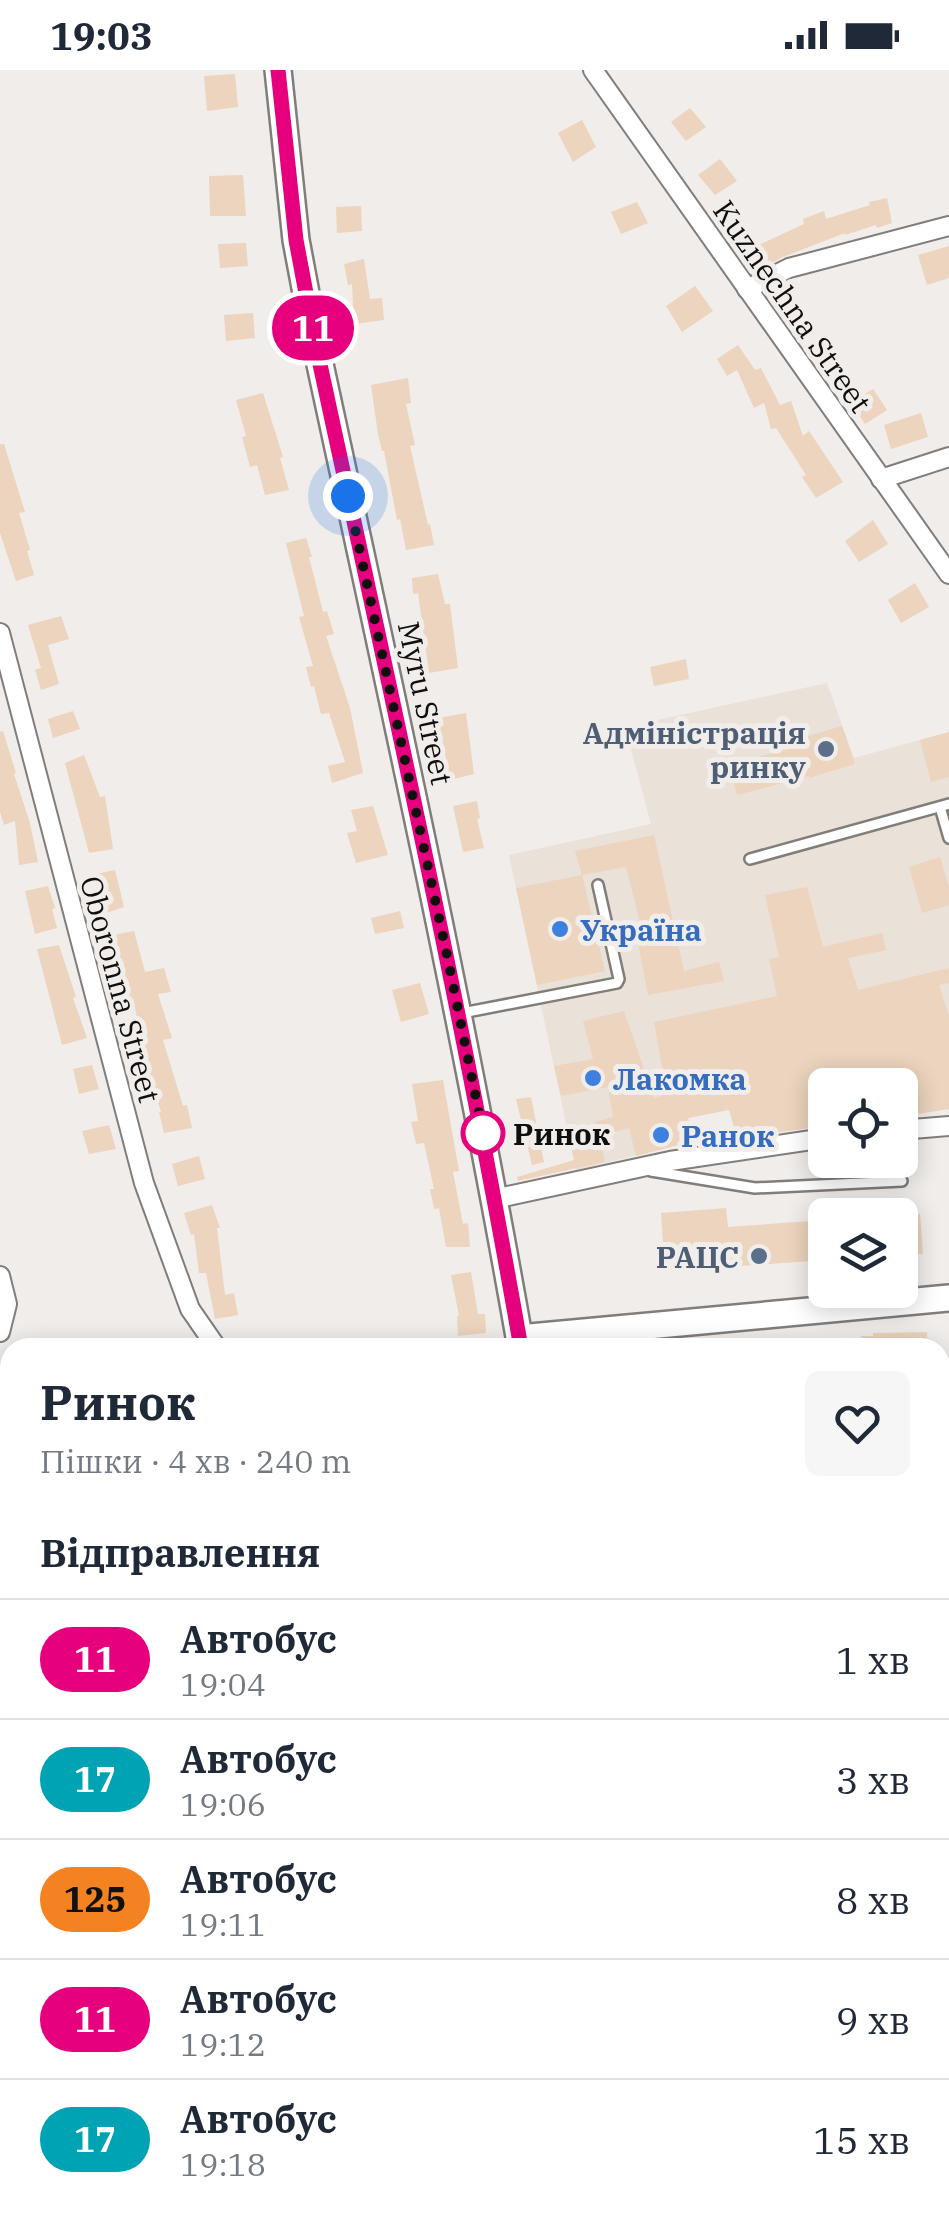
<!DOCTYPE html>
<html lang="uk">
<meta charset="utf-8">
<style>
:root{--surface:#fff;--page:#f6f6f7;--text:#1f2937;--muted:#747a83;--line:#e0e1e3}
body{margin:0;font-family:"IBM Plex Serif",serif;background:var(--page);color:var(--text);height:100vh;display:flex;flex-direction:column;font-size:38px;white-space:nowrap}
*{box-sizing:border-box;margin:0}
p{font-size:32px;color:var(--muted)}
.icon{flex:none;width:55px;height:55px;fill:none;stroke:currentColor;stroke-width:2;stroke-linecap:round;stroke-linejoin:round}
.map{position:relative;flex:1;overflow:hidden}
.details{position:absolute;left:0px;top:1268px;width:950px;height:882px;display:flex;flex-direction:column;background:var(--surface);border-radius:30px 30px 0 0;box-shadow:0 5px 25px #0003}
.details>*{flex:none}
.badge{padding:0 20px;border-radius:32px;font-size:35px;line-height:65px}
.tools{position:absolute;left:808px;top:998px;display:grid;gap:20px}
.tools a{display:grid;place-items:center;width:110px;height:110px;border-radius:15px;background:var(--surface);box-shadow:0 5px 25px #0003;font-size:50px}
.you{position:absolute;width:50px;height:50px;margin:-25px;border:8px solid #fff;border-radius:50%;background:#1a73e8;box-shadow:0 0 0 15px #1a73e833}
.map>.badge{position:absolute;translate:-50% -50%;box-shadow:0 0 0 5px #fff}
h2{padding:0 40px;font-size:38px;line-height:90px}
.round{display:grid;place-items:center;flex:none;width:105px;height:105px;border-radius:15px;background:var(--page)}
.summary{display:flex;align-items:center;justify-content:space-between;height:170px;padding:0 40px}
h1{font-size:48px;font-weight:700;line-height:75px}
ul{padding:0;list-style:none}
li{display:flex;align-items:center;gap:30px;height:120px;padding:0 40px;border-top:2px solid var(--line)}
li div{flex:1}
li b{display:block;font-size:38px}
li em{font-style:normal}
li .badge{min-width:110px;font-weight:700;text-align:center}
.status{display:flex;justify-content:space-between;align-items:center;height:70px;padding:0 50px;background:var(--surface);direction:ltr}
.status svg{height:28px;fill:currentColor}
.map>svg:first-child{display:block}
.built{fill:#eae1d8}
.green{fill:#c5d2c1}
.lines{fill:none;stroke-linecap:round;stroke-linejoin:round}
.stream{stroke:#90afbe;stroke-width:5}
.building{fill:#ecd4be}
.lane-casing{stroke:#817d7a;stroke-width:14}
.street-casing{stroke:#817d7a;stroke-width:22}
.secondary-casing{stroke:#817d7a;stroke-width:30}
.lane{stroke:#fff;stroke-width:9}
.street{stroke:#fff;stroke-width:18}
.secondary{stroke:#fff;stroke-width:25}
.line-casing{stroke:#fff;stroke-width:22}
.line{stroke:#e6007e;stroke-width:15}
.walk{stroke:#100f0e;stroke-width:10;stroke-dasharray:0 18}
.service-dot{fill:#5c6f8a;stroke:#f1edea;stroke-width:4}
.shop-dot{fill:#3f7fe0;stroke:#f1edea;stroke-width:4}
.stop-dot{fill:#fff;stroke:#e6007e;stroke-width:5}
.labels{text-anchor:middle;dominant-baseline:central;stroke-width:10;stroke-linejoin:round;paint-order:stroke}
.street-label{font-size:30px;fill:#100f0e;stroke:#f1edea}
.service-label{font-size:30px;font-weight:bold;fill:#4e5e75;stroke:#f1edea;text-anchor:end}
.shop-label{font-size:30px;font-weight:bold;fill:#366cbe;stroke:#f1edea;text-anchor:start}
.stop-label{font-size:30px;font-weight:bold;fill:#100f0e;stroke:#f1edea;text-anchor:start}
</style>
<div class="status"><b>19:03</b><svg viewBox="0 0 49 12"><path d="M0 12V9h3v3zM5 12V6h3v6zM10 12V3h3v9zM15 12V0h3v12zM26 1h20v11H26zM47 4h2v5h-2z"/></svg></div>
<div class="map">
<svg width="949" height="2148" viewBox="0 0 949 2148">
<rect width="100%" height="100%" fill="#f1edea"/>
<!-- built -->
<g class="built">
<polygon points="827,613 854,688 949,662 949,993 846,1015 825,1015 825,1019 688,1048 694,1071 576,1100 509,785 651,754 625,657"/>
<polygon points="945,1800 949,1804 949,2148 718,2148 711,2140 940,2140 940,1805"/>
<polygon points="65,2140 344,2140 359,2148 60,2148"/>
</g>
<!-- green -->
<polygon class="green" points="947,1825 949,1827 949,2044 940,2037 940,1833"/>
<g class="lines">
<!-- stream -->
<polyline class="stream" points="0,1686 10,1692"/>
</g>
<!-- building -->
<g class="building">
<polygon points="235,4 238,37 207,41 204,6"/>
<polygon points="690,38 706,57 686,71 671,52"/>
<polygon points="582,50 596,77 573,92 558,63"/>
<polygon points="720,89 737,111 715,125 698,105"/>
<polygon points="243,105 246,146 210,146 209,106"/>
<polygon points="887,128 892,153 877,158 876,155 845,165 845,163 783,187 760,199 750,179 804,154 803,149 824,141 826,149 870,135 869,132"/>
<polygon points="637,132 648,153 621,164 611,142"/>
<polygon points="361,136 362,161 337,163 336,137"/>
<polygon points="246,173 248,196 220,198 218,174"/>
<polygon points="949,176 949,208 927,215 918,185"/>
<polygon points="364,189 370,229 382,228 384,250 354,254 352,214 348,215 344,194"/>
<polygon points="695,216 713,241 682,262 666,236"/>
<polygon points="253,243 255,268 226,271 224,245"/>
<polygon points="738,275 755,300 761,298 780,335 791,331 803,366 809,361 843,412 816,428 802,407 806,405 776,358 771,359 764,333 754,338 737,300 727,306 717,289"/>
<polygon points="408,308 411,333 406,334 415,375 410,376 428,455 430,454 434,475 406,480 400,449 397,450 384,381 382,381 378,364 371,315"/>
<polygon points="873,319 887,340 865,354 851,333"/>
<polygon points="263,323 283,387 280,388 289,420 265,425 257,395 250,397 242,367 246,366 236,330"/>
<polygon points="921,343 928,367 891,379 884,355"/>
<polygon points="0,374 4,374 25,442 19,443 30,480 27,481 34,505 16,511 0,463"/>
<polygon points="873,450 888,474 859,492 845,471"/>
<polygon points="306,468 312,487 309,487 323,542 327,541 334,564 326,566 350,638 363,703 332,713 328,696 345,692 329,643 321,644 314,616 311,617 306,597 313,596 299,547 304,546 286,473"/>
<polygon points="438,504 445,534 450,534 458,598 429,603 418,523 413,524 412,508"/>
<polygon points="915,513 929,537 901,553 888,530"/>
<polygon points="61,546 69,569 48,575 59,614 41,620 35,600 41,598 28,555"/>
<polygon points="686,589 689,609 654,616 650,597"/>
<polygon points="73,641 80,659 53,668 48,649"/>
<polygon points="466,643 474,704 450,710 438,648"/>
<polygon points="842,656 855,694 809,708 809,706 737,725 729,694 801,676 799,669"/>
<polygon points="3,661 16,703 14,704 30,753 38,792 19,795 15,751 4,755 0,742 0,662"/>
<polygon points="949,662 949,707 931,712 920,670"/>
<polygon points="84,685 100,727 105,726 113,779 89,783 65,693"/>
<polygon points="477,731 480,748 477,749 484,778 463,782 453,736"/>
<polygon points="373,736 388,785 356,793 347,763 357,761 351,740"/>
<polygon points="654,765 684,901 719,892 724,911 648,925 638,873 645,872 626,797 582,805 575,781"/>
<polygon points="940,787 949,817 949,835 922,843 909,797"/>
<polygon points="115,800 124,837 106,843 96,804"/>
<polygon points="582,805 605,901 537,915 516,818"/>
<polygon points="48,816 55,838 52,839 57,858 35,864 25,821"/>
<polygon points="807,817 823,877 882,863 886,880 848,888 858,920 949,898 949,913 939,915 949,947 949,1039 900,1047 900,1003 846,1015 825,1015 825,1056 737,1068 729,1040 688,1048 694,1071 636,1086 629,1058 599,1066 595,1052 613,1047 608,1017 561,1026 554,996 593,989 583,951 624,941 654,1028 667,1024 654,952 777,926 769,889 779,887 765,825"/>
<polygon points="400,841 404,858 375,864 371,848"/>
<polygon points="134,861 145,902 164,898 171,922 158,924 172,968 163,970 183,1036 187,1035 192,1058 164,1063 159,1042 161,1042 145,988 133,928 130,929 119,892 115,893 108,866"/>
<polygon points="59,875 76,927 73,928 87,968 62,975 37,879"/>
<polygon points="420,913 429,944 401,952 392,920"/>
<polygon points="92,995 99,1019 79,1024 73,999"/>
<polygon points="443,1010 459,1101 453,1102 463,1154 468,1153 470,1177 446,1177 439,1138 434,1139 430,1119 434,1119 424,1073 416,1074 411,1052 418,1051 412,1014"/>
<polygon points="531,1027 544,1092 532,1095 516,1029"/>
<polygon points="109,1055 116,1079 89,1084 82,1061"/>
<polygon points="599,1066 605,1092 518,1111 517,1107 574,1090 570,1072"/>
<polygon points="199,1086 205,1109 178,1116 172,1094"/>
<polygon points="212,1135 220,1158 217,1158 225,1225 234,1223 238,1245 215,1249 206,1203 199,1203 194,1164 191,1165 184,1143"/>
<polygon points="726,1138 728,1157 825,1150 825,1190 713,1198 712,1183 664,1186 661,1143"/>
<polygon points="920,1144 923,1184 900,1185 900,1145"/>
<polygon points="471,1202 478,1244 485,1244 486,1263 458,1266 457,1246 459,1246 451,1205"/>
<polygon points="927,1262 928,1278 862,1278 861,1266 873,1266 873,1263"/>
</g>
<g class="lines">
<defs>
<g id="lane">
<polyline points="940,737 949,768"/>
<polyline points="750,789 949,734"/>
<polyline points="462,943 617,913 619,909 598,815"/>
<polyline points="651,1101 755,1118 902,1111"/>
</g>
<g id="street">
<polyline points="593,0 949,504"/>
<polyline points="747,219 789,198 949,156"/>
<polyline points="881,409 949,387"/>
<polyline points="0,563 144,1113 190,1239 217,1278"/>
<polyline points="900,1060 949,1056"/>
<polyline points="494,1129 670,1091 825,1068"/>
<polyline points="0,1206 7,1234 0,1262"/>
<polyline points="0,1327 10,1334"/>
<polyline points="940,1516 949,1515"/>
<polyline points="0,1591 10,1597"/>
<polyline points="940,1673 949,1675"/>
<polyline points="940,1788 949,1789"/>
</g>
<g id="secondary">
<path d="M278,0L296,170L315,271C387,606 462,940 521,1278"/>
<polyline points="519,1268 949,1228"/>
<polyline points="0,1967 10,1966"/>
<polyline points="379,2140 395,2148"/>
<polyline points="698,2140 705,2148"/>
<polyline points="644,2148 647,2140"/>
</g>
</defs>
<!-- lane casing -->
<use href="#lane" class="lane-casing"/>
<!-- street casing -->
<use href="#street" class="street-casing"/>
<!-- secondary casing -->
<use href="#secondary" class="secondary-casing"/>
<!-- lane -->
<use href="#lane" class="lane"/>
<!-- street -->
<use href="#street" class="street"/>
<!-- secondary -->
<use href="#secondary" class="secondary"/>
</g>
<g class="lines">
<defs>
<path id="line" d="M278,0L296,170L315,271C387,606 462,940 521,1278"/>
</defs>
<!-- line casing -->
<use href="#line" class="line-casing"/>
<!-- line -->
<use href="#line" class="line"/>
<!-- walk -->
<polyline class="walk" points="348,426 448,890 483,1063"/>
</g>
<!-- markers -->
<g class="service-dot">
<circle cx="826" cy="679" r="10"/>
<circle cx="759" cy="1186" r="10"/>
</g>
<g class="shop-dot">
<circle cx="560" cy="859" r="10"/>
<circle cx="593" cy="1008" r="10"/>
<circle cx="661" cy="1065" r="10"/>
</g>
<circle class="stop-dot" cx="483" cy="1063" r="20"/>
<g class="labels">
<!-- street labels -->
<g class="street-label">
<text transform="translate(793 236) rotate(55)">Kuznechna Street</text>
<text transform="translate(426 633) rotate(78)">Myru Street</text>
<text transform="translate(121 919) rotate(75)">Oboronna Street</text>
</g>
<!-- service labels -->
<g class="service-label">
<text x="806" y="662">Адміністрація<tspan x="806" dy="34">ринку</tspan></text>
<text x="739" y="1186">РАЦС</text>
</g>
<!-- shop labels -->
<g class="shop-label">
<text x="580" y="859">Україна</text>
<text x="613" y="1008">Лакомка</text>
<text x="681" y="1065">Ранок</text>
</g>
<!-- stop labels -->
<g class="stop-label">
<text x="513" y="1063">Ринок</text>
</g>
</g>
</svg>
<div class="tools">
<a><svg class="icon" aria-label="locate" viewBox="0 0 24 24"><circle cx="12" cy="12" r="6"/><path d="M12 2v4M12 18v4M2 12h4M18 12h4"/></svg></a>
<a><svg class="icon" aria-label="layers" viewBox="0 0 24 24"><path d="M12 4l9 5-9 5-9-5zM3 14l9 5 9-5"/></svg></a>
</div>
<div class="you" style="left:348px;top:426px"></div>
<b class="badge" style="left:313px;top:258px;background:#e6007e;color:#fff">11</b>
<section class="details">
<div class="summary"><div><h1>Ринок</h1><p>Пішки · 4 хв · 240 m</p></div><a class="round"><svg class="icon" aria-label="heart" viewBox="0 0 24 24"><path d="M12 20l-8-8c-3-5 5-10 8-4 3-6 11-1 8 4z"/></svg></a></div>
<h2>Відправлення</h2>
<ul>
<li><span class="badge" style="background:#e6007e;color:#fff">11</span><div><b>Автобус</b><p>19:04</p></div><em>1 хв</em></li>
<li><span class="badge" style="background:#00a3b4;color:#fff">17</span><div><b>Автобус</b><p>19:06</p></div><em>3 хв</em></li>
<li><span class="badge" style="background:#f58220;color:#111">125</span><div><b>Автобус</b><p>19:11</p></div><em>8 хв</em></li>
<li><span class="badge" style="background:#e6007e;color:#fff">11</span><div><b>Автобус</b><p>19:12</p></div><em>9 хв</em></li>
<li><span class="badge" style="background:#00a3b4;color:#fff">17</span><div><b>Автобус</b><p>19:18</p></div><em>15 хв</em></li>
</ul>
</section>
</div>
